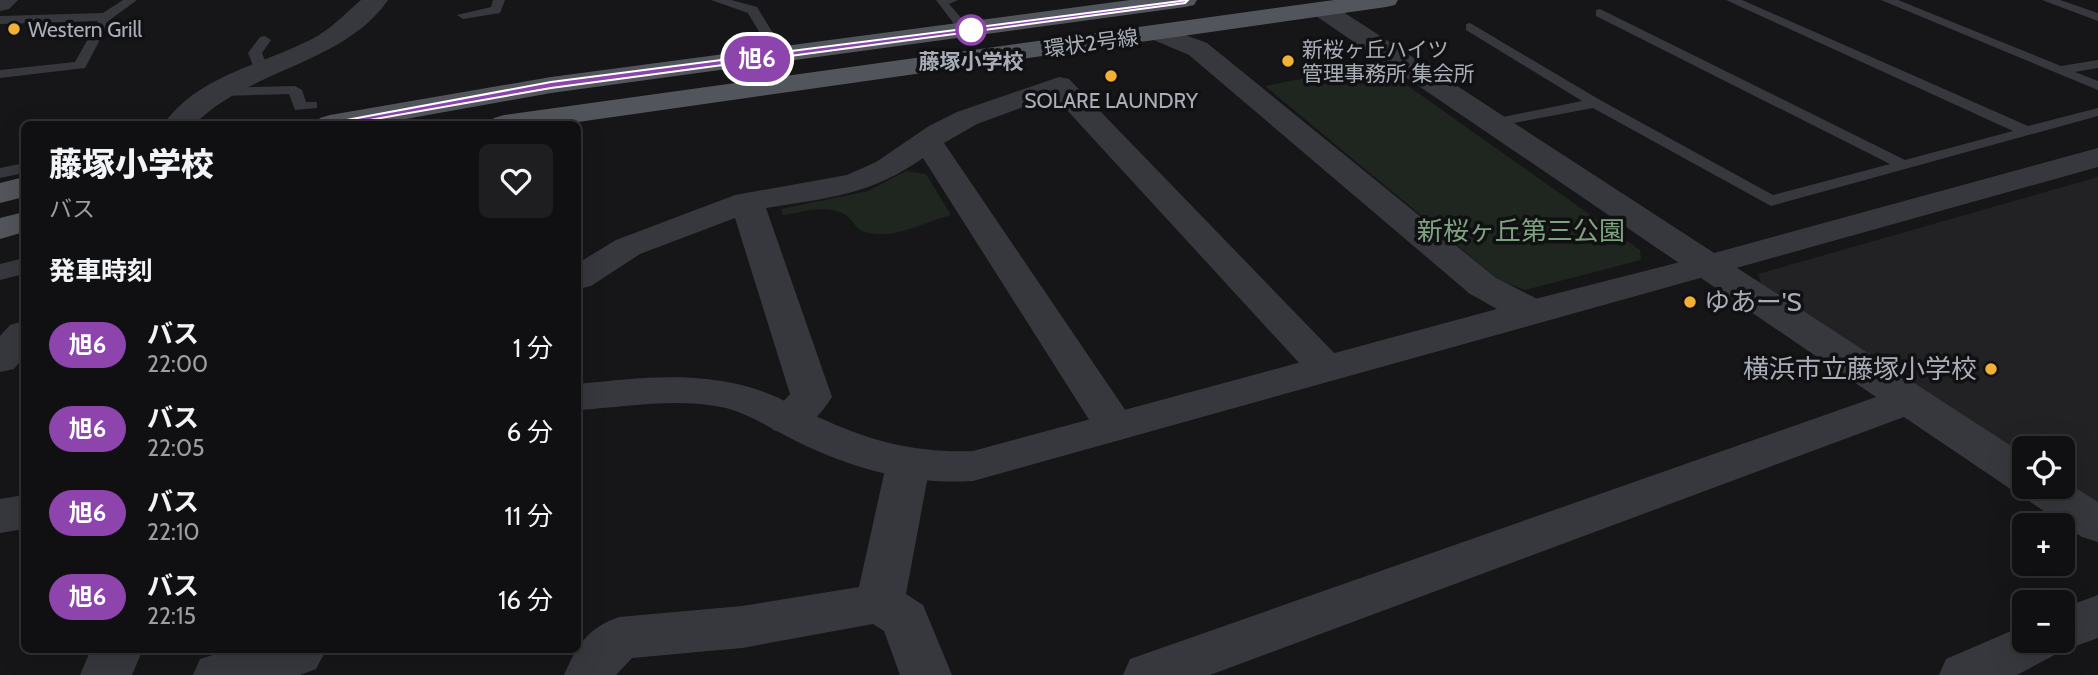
<!DOCTYPE html>
<html lang="ja">
<meta charset="utf-8">
<style>
:root{--surface:#101012;--page:#1e1e20;--text:#f1f3f6;--muted:#9c9d9f;--line:#303032}
body{margin:0;font-family:Cabin,"Noto Sans JP",sans-serif;background:var(--page);color:var(--text);height:100vh;display:flex;flex-direction:column;font-size:26px;white-space:nowrap}
*{box-sizing:border-box;margin:0}
p{font-size:23px;color:var(--muted)}
.icon{flex:none;width:38px;height:38px;fill:none;stroke:currentColor;stroke-width:2;stroke-linecap:round;stroke-linejoin:round}
.map{position:relative;flex:1;overflow:hidden}
.sheet{position:absolute;left:21px;top:121px;width:560px;height:532px;display:flex;flex-direction:column;background:var(--surface);border-radius:10px;box-shadow:0 7px 28px #0002,0 0 0 2px var(--line)}
.sheet>*{flex:none}
.badge{padding:0 14px;border-radius:23px;font-size:24px;line-height:46px}
.controls{position:absolute;left:2012px;top:436px;display:grid;gap:14px}
.controls a{display:grid;place-items:center;width:63px;height:63px;border-radius:10px;background:var(--surface);box-shadow:0 7px 28px #0002,0 0 0 2px var(--line);font-size:35px}
.map>.badge{position:absolute;translate:-50% -50%;box-shadow:0 0 0 4px #fff}
h2{padding:0 28px;font-size:26px;line-height:63px}
.round{display:grid;place-items:center;flex:none;width:74px;height:74px;border-radius:10px;background:var(--page)}
.summary{display:flex;align-items:center;justify-content:space-between;height:119px;padding:0 28px}
h1{font-size:33px;font-weight:800;line-height:52px}
ul{padding:0;list-style:none}
li{display:flex;align-items:center;gap:21px;height:84px;padding:0 28px}
li div{flex:1}
li b{display:block;font-size:26px}
li em{font-style:normal}
li .badge{min-width:77px;font-weight:700;text-align:center}
.map>svg:first-child{display:block}
.built{fill:#222225}
.green{fill:#1e261f}
.lines{fill:none;stroke-linecap:round;stroke-linejoin:round}
.service{fill:#37383d;fill-rule:evenodd}
.pedestrian{fill:#37383d;fill-rule:evenodd}
.minor{fill:#37383d;fill-rule:evenodd}
.tertiary{fill:#37383d;fill-rule:evenodd}
.primary{fill:#53555c;fill-rule:evenodd}
.line{fill:#8e44ad;stroke:#fff;stroke-width:2}
.poi-dot{fill:#f2b134;stroke:#111113;stroke-width:2.5}
.stop-dot{fill:#fff;stroke:#8e44ad;stroke-width:3.5}
.labels{text-anchor:middle;dominant-baseline:central;stroke-width:7;stroke-linejoin:round;paint-order:stroke}
.far-poi-label{font-size:21px;fill:#a8adb8;stroke:#111113;text-anchor:start}
.far-street-label{font-size:21px;fill:#a8adb8;stroke:#111113}
.far-stop-label{font-size:21px;font-weight:bold;fill:#a8adb8;stroke:#111113}
.park-label{font-size:26px;fill:#7fa381;stroke:#111113}
.poi-label{font-size:26px;fill:#a8adb8;stroke:#111113;text-anchor:start}
</style>
<div class="map">
<svg width="2098" height="675" viewBox="0 0 2098 675">
<rect width="100%" height="100%" fill="#161618"/>
<!-- built -->
<polygon class="built" points="2098,177 2098,509 2063,486 2063,448 2025,448 2025,462 1764,291 1758,274"/>
<!-- green -->
<g class="green">
<polygon points="1377,64 1640,250 1641,260 1525,290 1500,281 1265,86"/>
<path d="M906,171L926,174L951,215C924,222 891,242 862,231C856,228 852,220 847,216C829,203 803,212 783,215L781,209L868,191Z"/>
</g>
<g class="lines">
<!-- service -->
<g class="service">
<polygon points="123,0 137,0 111,19 85,68 0,78 0,70 75,62 98,21 0,24 0,16 103,13"/>
<polygon points="493,0 505,0 500,13 463,19 457,15 491,7"/>
<polygon points="711,0 731,0 757,7 787,56 785,59 775,59 748,13"/>
<polygon points="936,0 958,0 949,4 969,27 969,33 961,33"/>
<polygon points="1726,0 1742,0 2028,126 2098,108 2098,116 1771,206 1593,108 1493,127 1486,123 1493,119 1582,101 1466,30 1466,24 1470,23 1600,100 1773,195 1890,164 1596,16 1596,10 1600,9 1905,160 2013,131"/>
<polygon points="1881,0 1898,0 2061,66 2098,60 2098,68 2075,72 2098,81 2098,90"/>
<polygon points="2042,0 2060,0 2098,13 2098,21"/>
<polygon points="265,36 271,40 262,53 269,70 262,74 255,70 248,53 260,37"/>
<polygon points="295,86 302,90 306,102 317,102 317,108 295,110 289,94 222,96 215,92 222,88"/>
<polygon points="24,163 24,173 0,178 0,168"/>
</g>
<!-- pedestrian -->
<polygon class="pedestrian" points="24,258 24,274 0,280 0,264"/>
<!-- minor -->
<g class="minor">
<path d="M361,0H388C344,64 249,69 195,124H164C199,73 269,64 319,35C334,26 348,11 361,0Z"/>
<polygon points="1322,2 1331,4 2025,455 2025,486 2063,486 2063,480 2098,502 2098,542 2082,537 2023,497 2020,491 2009,488 1904,417 1210,675 1123,675 1130,659 1876,397 1313,14 1310,9 1313,4"/>
<path d="M1158,25L1207,43L1496,278L1545,303L1551,311L1545,319C1518,326 1494,306 1470,294L1189,55L1149,38L1145,33L1149,28Z"/>
<path d="M1059,77L1069,79L1340,359L1346,368L1340,377L1326,381L1312,377L1054,96L977,124L944,143L1130,417L1136,427L1130,437L1115,441L1100,437L923,158C871,195 827,198 766,208L832,397C817,420 801,438 773,430L767,420L790,394L735,218L640,254L591,286L578,289V263L616,240L735,195L847,175L876,162L929,126L957,112Z"/>
<polygon points="24,321 24,357 14,369 0,372 0,336 10,325"/>
<path d="M908,450L924,454L930,465L906,594L923,605L952,675H900L884,631L873,624L742,648L632,658L616,675H564C577,646 587,628 619,617L742,606L859,587L886,465L892,454Z"/>
<polygon points="2098,595 2098,638 2062,651 2017,675 1939,675 1946,659 2025,625 2025,640 2063,640 2063,608"/>
<polygon points="91,649 143,649 132,675 80,675"/>
<polygon points="232,649 322,649 324,654 316,669 300,675 193,675 200,659"/>
</g>
<!-- tertiary -->
<g class="tertiary">
<polygon points="0,0 18,0 9,9 0,11"/>
<path d="M2098,148V167L973,481C911,485 854,469 798,442C775,431 752,415 726,408C677,397 627,407 578,410V384C635,378 693,371 749,387C777,395 801,410 827,421C876,443 920,453 973,451L1519,303L1696,258Z"/>
<polygon points="24,495 24,529 0,533 0,499"/>
</g>
<!-- primary -->
<g class="primary">
<polygon points="1130,0 1197,0 1194,5 1185,7 551,93 378,124 315,124 320,118 330,115 551,77"/>
<polygon points="1334,0 1398,0 1395,5 1386,7 564,124 489,124 494,118 504,115"/>
<polygon points="24,177 24,197 0,203 0,183"/>
<polygon points="24,212 24,232 0,239 0,218"/>
</g>
</g>
<!-- line -->
<polygon class="line" points="1185,3 551,88 330,127 325,124 551,82 1188,0"/>
<!-- markers -->
<g class="poi-dot">
<circle cx="14" cy="29" r="7"/>
<circle cx="1288" cy="61" r="7"/>
<circle cx="1111" cy="76" r="7"/>
<circle cx="1690" cy="302" r="7"/>
<circle cx="1991" cy="369" r="7"/>
</g>
<circle class="stop-dot" cx="971" cy="30" r="14"/>
<g class="labels">
<!-- far-poi labels -->
<g class="far-poi-label">
<text x="28" y="29">Western Grill</text>
<text x="1302" y="49">新桜ヶ丘ハイツ<tspan x="1302" dy="24">管理事務所 集会所</tspan></text>
<text x="1111" y="100" text-anchor="middle">SOLARE LAUNDRY</text>
</g>
<!-- far-street labels -->
<g class="far-street-label">
<text transform="translate(1091 43) rotate(-8)">環状2号線</text>
</g>
<!-- far-stop labels -->
<g class="far-stop-label">
<text x="971" y="61">藤塚小学校</text>
</g>
<!-- park labels -->
<g class="park-label">
<text x="1521" y="231">新桜ヶ丘第三公園</text>
</g>
<!-- poi labels -->
<g class="poi-label">
<text x="1704" y="302">ゆあー'S</text>
<text x="1977" y="369" text-anchor="end">横浜市立藤塚小学校</text>
</g>
</g>
</svg>
<div class="controls">
<a><svg class="icon" aria-label="locate" viewBox="0 0 24 24"><circle cx="12" cy="12" r="6"/><path d="M12 2v4M12 18v4M2 12h4M18 12h4"/></svg></a>
<a>+</a>
<a>−</a>
</div>
<b class="badge" style="left:757px;top:59px;background:#8e44ad;color:#fff">旭6</b>
<section class="sheet">
<div class="summary"><div><h1>藤塚小学校</h1><p>バス</p></div><a class="round"><svg class="icon" aria-label="heart" viewBox="0 0 24 24"><path d="M12 20l-8-8c-3-5 5-10 8-4 3-6 11-1 8 4z"/></svg></a></div>
<h2>発車時刻</h2>
<ul>
<li><span class="badge" style="background:#8e44ad;color:#fff">旭6</span><div><b>バス</b><p>22:00</p></div><em>1 分</em></li>
<li><span class="badge" style="background:#8e44ad;color:#fff">旭6</span><div><b>バス</b><p>22:05</p></div><em>6 分</em></li>
<li><span class="badge" style="background:#8e44ad;color:#fff">旭6</span><div><b>バス</b><p>22:10</p></div><em>11 分</em></li>
<li><span class="badge" style="background:#8e44ad;color:#fff">旭6</span><div><b>バス</b><p>22:15</p></div><em>16 分</em></li>
</ul>
</section>
</div>
